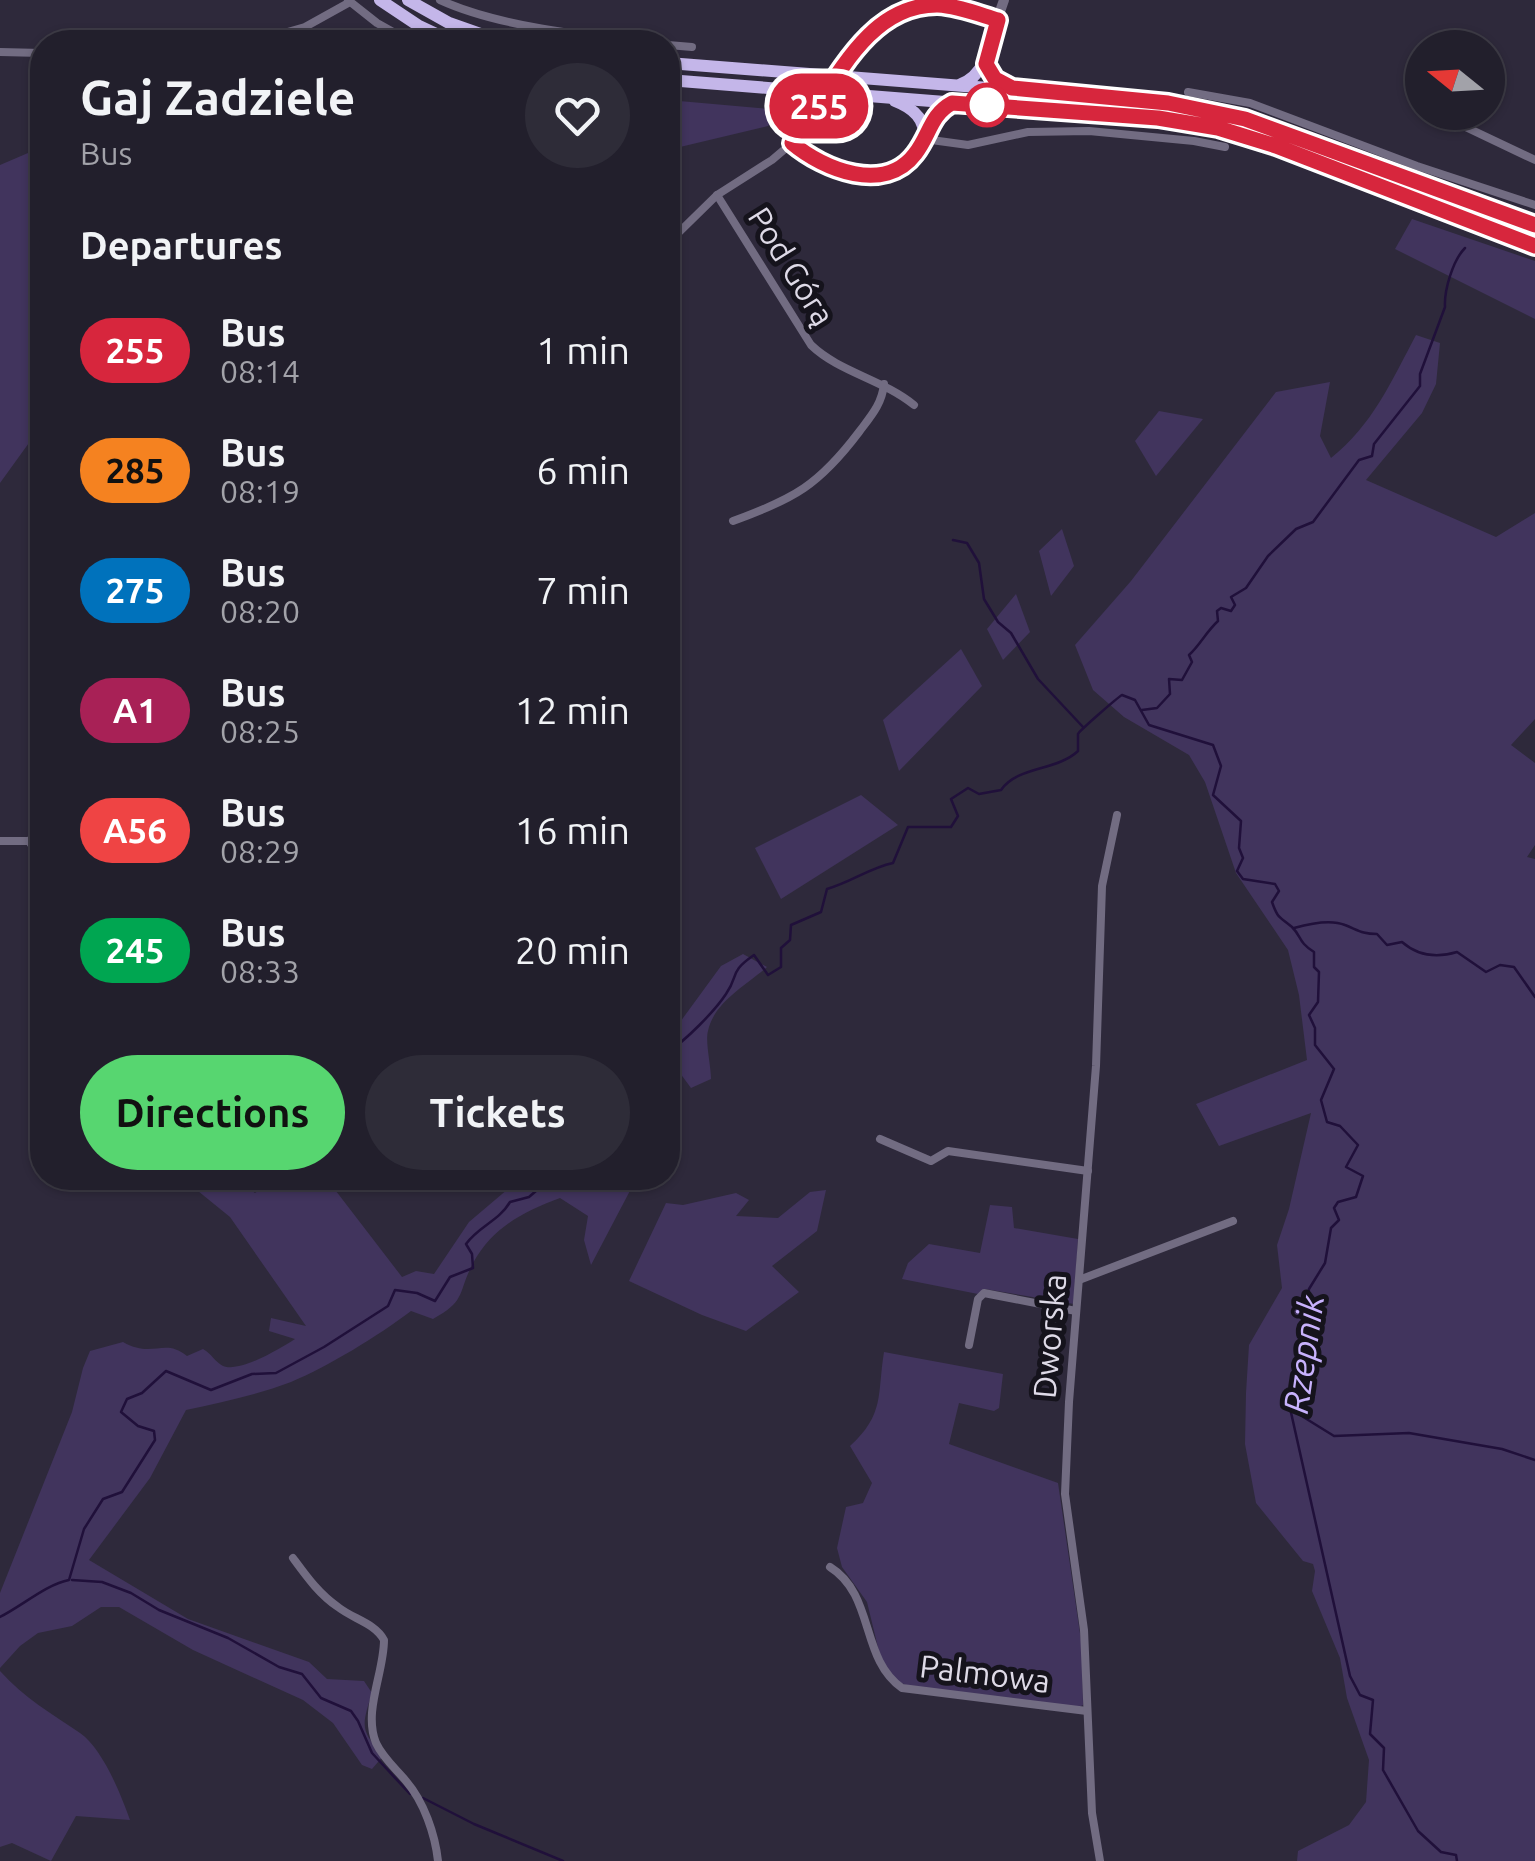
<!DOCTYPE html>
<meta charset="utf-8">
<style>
:root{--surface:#221f2c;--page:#2e2c38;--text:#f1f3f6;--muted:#a2a2a9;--line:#3f3d48;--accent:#57d670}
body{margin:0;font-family:Ubuntu,sans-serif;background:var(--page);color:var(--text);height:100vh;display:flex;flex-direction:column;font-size:38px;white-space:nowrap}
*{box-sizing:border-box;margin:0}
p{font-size:32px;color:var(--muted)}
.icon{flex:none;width:55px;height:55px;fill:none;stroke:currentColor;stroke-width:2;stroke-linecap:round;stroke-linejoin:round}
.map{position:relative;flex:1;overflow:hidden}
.side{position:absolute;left:30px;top:30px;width:650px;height:1160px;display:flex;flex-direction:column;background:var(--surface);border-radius:40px;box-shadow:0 2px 8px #0004,0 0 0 2px var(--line)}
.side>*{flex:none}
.badge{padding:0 20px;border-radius:32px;font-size:35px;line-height:65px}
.needle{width:65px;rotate:288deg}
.tools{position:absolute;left:1405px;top:30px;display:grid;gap:20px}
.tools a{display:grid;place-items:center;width:100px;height:100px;border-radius:50%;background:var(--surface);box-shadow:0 2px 8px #0004,0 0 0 2px var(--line);font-size:50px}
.map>.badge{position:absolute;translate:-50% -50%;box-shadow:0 0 0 5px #fff}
h2{padding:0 50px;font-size:38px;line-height:90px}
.round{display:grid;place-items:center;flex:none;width:105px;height:105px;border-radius:52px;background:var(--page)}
.headline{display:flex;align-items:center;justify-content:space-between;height:170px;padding:0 50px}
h1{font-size:48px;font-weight:600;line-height:75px}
.cta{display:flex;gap:20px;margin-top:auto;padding:20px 50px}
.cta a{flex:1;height:115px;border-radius:60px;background:var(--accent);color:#111;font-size:40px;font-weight:600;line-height:115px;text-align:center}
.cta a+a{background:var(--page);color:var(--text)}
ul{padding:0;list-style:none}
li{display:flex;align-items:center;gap:30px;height:120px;padding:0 50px}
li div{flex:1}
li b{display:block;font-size:38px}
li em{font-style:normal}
li .badge{min-width:110px;font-weight:700;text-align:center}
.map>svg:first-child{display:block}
.green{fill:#41345d}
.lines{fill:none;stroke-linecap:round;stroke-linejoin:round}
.stream{stroke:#20103a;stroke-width:2.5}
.minor{stroke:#726c82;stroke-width:8}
.tertiary{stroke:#726c82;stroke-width:10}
.trunk{stroke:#c4b6e9;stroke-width:12}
.tertiary-bridge{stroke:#726c82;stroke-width:10}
.line-casing{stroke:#fff;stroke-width:22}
.line{stroke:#d7263d;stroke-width:15}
.stop-dot{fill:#fff;stroke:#d7263d;stroke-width:5}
.labels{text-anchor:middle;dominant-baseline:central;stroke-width:10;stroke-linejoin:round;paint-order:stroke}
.street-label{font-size:32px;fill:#dedae7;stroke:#15131c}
.water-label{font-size:35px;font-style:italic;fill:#c8b2fd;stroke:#15131c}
</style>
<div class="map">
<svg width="1535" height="1861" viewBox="0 0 1535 1861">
<rect width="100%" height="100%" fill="#2e293b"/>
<!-- green -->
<g class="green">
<polygon points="668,100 780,110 768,126 680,147 668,172"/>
<polygon points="42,147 42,432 39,429 0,483 0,165"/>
<polygon points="1412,219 1535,261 1535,319 1395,249"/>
<path d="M1416,335L1440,343L1436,384L1422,413L1366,480L1496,537L1535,513V719L1511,745L1535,763V845L1527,857L1535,859V1861H1297L1298,1851L1349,1825L1366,1802L1369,1760L1347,1698L1340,1658L1312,1591L1315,1571L1313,1564L1303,1561L1256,1503L1245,1444L1246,1393L1249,1345L1282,1288L1277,1245L1289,1209L1311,1113L1219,1146L1196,1104L1307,1060L1299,995L1288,950L1236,873L1205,782L1189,755L1124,717L1093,690L1075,645L1131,581L1276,392L1330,382L1320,436L1331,458C1372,426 1392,380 1416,335Z"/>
<polygon points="1159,411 1203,419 1156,476 1135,441"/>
<polygon points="1062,529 1074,566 1051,596 1039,551"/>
<polygon points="1016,594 1030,632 1003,660 987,629"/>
<polygon points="961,649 982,686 899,771 883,720"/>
<polygon points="861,795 898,825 781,899 755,848"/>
<path d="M743,954L767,967C747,985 714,1002 708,1031C705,1041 711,1066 711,1079L691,1088L677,1069H668V1034L675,1029L721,966Z"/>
<path d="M182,1178H233L255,1193L275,1178H326L402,1277L416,1271L434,1274L469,1222L521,1178H631L633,1185L591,1265L584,1240L588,1216L560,1198C523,1212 493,1227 473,1263C457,1294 467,1300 433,1319L411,1311C378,1336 329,1366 291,1382C257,1395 222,1402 186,1410L150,1478L89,1560L188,1619L309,1662L327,1679L364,1681L372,1693C362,1725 359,1731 384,1755L372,1769L362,1765L333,1723L303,1700L193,1650L119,1607H101L72,1626L38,1633L20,1646L0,1668V1593L72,1412L83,1368L90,1351L123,1342C153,1359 164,1337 187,1356L203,1349C212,1354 215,1362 223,1366C240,1373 281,1348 295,1339L269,1331L271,1318L306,1326L230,1217Z"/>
<polygon points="826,1190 817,1231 772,1266 799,1292 746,1331 702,1315 629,1281 666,1203 683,1205 736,1193 749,1200 736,1216 778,1218 810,1192"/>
<polygon points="990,1205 1012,1207 1014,1228 1078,1239 1074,1304 985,1289 978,1294 902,1279 908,1263 929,1244 980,1253"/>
<path d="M884,1352L1003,1374L999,1408L994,1411L959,1403L949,1444L1058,1483L1082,1647L1083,1705L1079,1707L909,1686L896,1681L883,1668L867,1602L842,1567L837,1548L846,1507L863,1503L872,1483L850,1446C885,1414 877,1395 884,1352Z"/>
<path d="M0,1671C24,1698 51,1713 80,1733C103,1749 121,1795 130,1820L76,1816L51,1861L12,1843L0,1847Z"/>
</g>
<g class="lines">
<!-- stream -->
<g class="stream">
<polyline points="953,540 967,543 979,563 984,599 998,622 1011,633 1038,679 1083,727"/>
<path d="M1142,710L1157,708L1170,694L1169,679L1182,680L1192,662L1189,655C1200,645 1206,632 1218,621L1217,611L1221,608L1231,611L1235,605L1231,597L1246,588L1268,556L1296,529L1313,522L1359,460L1372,456L1374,444L1420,386V374L1445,307C1444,290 1453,260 1465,248"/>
<path d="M1294,928C1308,924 1331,919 1345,925C1358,930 1362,934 1377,934L1387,945L1402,942C1418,956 1437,958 1457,952L1486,972L1500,965L1514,967L1535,997"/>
<path d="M668,1052C686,1040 714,1012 726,994C740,974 728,973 754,955L768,975L781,967V948L790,940L791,925L821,912L827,889C852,882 869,868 893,863L908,827H951L958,816L951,799L968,788L979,794L1001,790C1017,766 1057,771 1078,751C1078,749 1078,735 1078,734C1079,731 1117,698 1122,695L1135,700L1149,725L1213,745L1221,766L1213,795L1241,821L1239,848L1243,858L1237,871L1243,879L1275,884L1279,891L1272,902C1278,919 1279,916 1292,927C1302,937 1298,942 1314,952V967L1319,972L1318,1002L1309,1015L1315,1028V1045L1334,1069L1321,1100L1327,1122L1340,1126L1358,1145L1346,1167L1363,1176L1356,1197L1338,1202L1334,1208L1339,1220L1331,1228L1325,1263L1309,1289L1304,1327L1308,1351L1294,1381L1290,1408L1350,1676L1360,1695L1373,1700L1370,1734L1384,1748L1383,1770L1418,1831L1441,1852L1456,1855L1457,1861"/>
<polyline points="1292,1410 1334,1436 1409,1433 1502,1449 1535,1460"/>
<polyline points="72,1580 102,1582 131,1593 159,1610 228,1638 279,1667 302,1674 321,1698 351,1711 358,1721 372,1753 410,1794"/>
<path d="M0,1617C22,1606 47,1584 69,1580L84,1529L103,1499L122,1492L155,1440L154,1431L138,1426L121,1412L127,1399L142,1393L166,1371L211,1390L252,1374L276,1373L324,1347L388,1306L395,1290L417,1293L435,1301L450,1277L473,1268L472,1254L466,1244C479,1226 499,1221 510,1202L529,1197L551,1178"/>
<polyline points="423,1798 474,1824 563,1861"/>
</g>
<!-- minor -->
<g class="minor">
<polyline points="348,0 377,23 411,42 419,26"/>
<path d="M440,0C497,26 584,36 646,42"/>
<polyline points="253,42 305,27 350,2"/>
<polyline points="668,45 692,47"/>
<polyline points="0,52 42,53"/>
<polyline points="1188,92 1250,103 1417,166 1535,205"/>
<polyline points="1419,106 1422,108"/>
<polyline points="1434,112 1535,160"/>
<polyline points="924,139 968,145 1028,132 1089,131 1194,141 1225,147"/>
<path d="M717,195L811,345C839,372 882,379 914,405"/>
<polyline points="668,243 717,195 772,160 792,143"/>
<path d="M733,521C794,499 819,485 859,432C871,416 882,404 884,384"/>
<polyline points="0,841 29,841 42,829"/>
<polyline points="29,841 42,862"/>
<polyline points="880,1139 931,1161 948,1151 1088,1171"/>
<polyline points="1079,1280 1233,1221"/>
<polyline points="969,1345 978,1299 984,1293 1076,1311"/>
<path d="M293,1558C307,1577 319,1594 338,1607C353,1619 375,1623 384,1640C384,1673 363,1711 376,1743C383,1758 396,1769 406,1781C424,1802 435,1834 438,1861"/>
<path d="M830,1567C875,1595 860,1659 902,1688L1087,1711"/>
<polyline points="1100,1861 1092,1813 1084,1630 1065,1494 1069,1402 1096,1066 1102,886 1117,815"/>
</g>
<!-- tertiary -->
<g class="tertiary">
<polyline points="936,5 961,9 997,20 1004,0"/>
<path d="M808,122L792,143C832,177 895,193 924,139"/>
</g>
<!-- trunk -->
<g class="trunk">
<polyline points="380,0 419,26 453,42"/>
<polyline points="408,0 449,23 503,42"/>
<path d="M668,63L1142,100C1281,113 1404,186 1535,225"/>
<polyline points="668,80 1158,119 1202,125 1252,138 1535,246"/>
<path d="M961,84C987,74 990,44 997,20"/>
<path d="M895,101C913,108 926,119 924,139"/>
<polyline points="925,137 934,116 952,103"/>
</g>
<!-- tertiary-bridge -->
<path class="tertiary-bridge" d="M808,122C841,73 869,10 936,5"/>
</g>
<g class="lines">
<defs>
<path id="line" d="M1535,225L1245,119L1168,103L1012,88L995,79L986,64L998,20C978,14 958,6 938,5C863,4 831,93 792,143C824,170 885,194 915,154C930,135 930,115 952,103L1158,118L1218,128L1276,146L1535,246"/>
</defs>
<!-- line casing -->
<use href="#line" class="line-casing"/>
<!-- line -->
<use href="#line" class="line"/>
</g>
<!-- markers -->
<circle class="stop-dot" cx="987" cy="105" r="20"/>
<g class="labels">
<!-- street labels -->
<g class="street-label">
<text transform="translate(792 266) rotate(58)">Pod Górą</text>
<text transform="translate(1049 1336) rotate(-85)">Dworska</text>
<text transform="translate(985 1673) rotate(7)">Palmowa</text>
</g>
<!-- water labels -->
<g class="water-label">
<text transform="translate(1303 1354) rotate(-82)">Rzepnik</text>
</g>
</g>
</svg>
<div class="tools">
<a><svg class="needle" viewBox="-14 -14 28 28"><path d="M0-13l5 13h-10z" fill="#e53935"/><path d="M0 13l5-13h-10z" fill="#a2a2a9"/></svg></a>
</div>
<b class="badge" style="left:819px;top:106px;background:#d7263d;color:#fff">255</b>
<section class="side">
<div class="headline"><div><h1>Gaj Zadziele</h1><p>Bus</p></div><a class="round"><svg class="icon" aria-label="heart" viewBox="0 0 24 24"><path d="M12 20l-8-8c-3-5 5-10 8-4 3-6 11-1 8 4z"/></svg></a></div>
<h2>Departures</h2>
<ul>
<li><span class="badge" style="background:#d7263d;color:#fff">255</span><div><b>Bus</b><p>08:14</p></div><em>1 min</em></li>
<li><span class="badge" style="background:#f58220;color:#111">285</span><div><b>Bus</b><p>08:19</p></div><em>6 min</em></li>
<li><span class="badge" style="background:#0072bc;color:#fff">275</span><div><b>Bus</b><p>08:20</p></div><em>7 min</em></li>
<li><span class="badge" style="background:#a82156;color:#fff">A1</span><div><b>Bus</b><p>08:25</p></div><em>12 min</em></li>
<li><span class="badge" style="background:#ef4444;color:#fff">A56</span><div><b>Bus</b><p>08:29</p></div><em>16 min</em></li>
<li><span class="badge" style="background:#00a651;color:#fff">245</span><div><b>Bus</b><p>08:33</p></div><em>20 min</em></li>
</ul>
<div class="cta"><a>Directions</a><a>Tickets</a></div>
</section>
</div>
